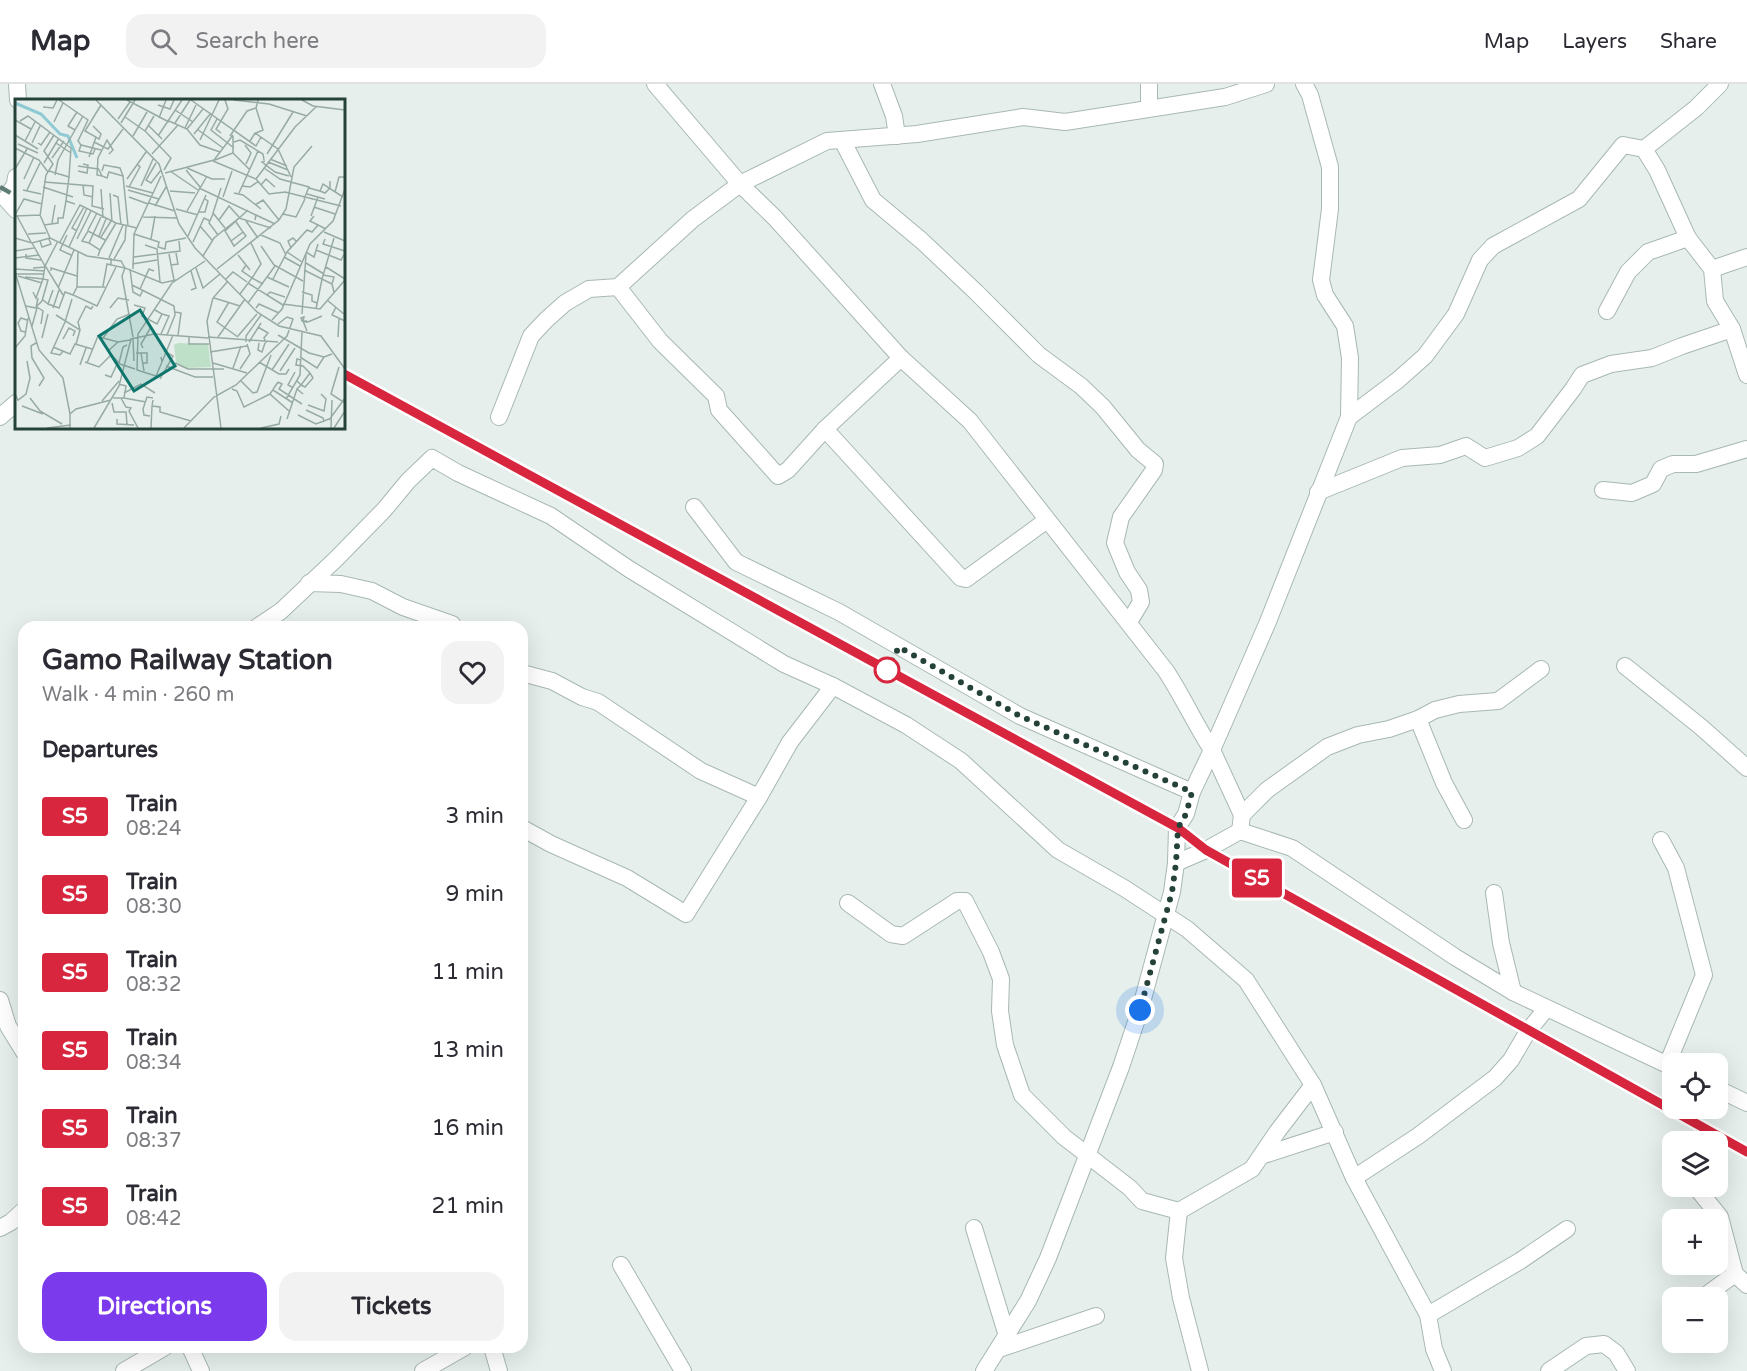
<!DOCTYPE html>
<meta charset="utf-8">
<style>
:root{--surface:#fff;--page:#f2f2f3;--text:#2b2b33;--muted:#7c7c81;--line:#e1e1e2;--accent:#7c3aed}
body{margin:0;font-family:"Varela Round",sans-serif;background:var(--page);color:var(--text);height:100vh;display:flex;flex-direction:column;font-size:22px;white-space:nowrap}
*{box-sizing:border-box;margin:0}
p{font-size:20px;color:var(--muted)}
.icon{flex:none;width:33px;height:33px;fill:none;stroke:currentColor;stroke-width:2;stroke-linecap:round;stroke-linejoin:round}
.map{position:relative;flex:1;overflow:hidden}
.side{position:absolute;left:18px;top:537px;width:510px;height:732px;display:flex;flex-direction:column;background:var(--surface);border-radius:18px;box-shadow:0 6px 24px #0002}
.side>*{flex:none}
.badge{padding:0 12px;border-radius:4px;font-size:21px;line-height:39px}
.tools{position:absolute;left:1662px;top:969px;display:grid;gap:12px}
.tools a{display:grid;place-items:center;width:66px;height:66px;border-radius:12px;background:var(--surface);box-shadow:0 6px 24px #0002;font-size:30px}
.you{position:absolute;width:30px;height:30px;margin:-15px;border:4px solid #fff;border-radius:50%;background:#1a73e8;box-shadow:0 0 0 9px #1a73e833}
.map>.badge{position:absolute;translate:-50% -50%;box-shadow:0 0 0 3px #fff}
h2{padding:0 24px;font-size:22px;line-height:54px}
.round{display:grid;place-items:center;flex:none;width:63px;height:63px;border-radius:18px;background:var(--page)}
.overview{display:flex;align-items:center;justify-content:space-between;height:102px;padding:0 24px}
h1{font-size:28px;font-weight:700;line-height:45px}
.primary-button{display:flex;gap:12px;margin-top:auto;padding:12px 24px}
.primary-button a{flex:1;height:69px;border-radius:18px;background:var(--accent);color:#fff;font-size:24px;font-weight:700;line-height:69px;text-align:center}
.primary-button a+a{background:var(--page);color:var(--text)}
ul{padding:0;list-style:none}
li{display:flex;align-items:center;gap:18px;height:78px;padding:0 24px}
li div{flex:1}
li b{display:block;font-size:22px}
li em{font-style:normal}
li .badge{min-width:66px;font-weight:700;text-align:center}
header{display:flex;align-items:center;gap:36px;box-sizing:border-box;height:84px;padding:0 30px;background:var(--surface);border-bottom:2px solid var(--line)}
header strong{font-size:28px}
nav{display:flex;gap:33px;margin-inline-start:auto;font-size:21px}
.search{width:420px;height:54px;background:var(--page);display:flex;align-items:center;gap:15px;box-sizing:border-box;padding:0 21px;border-radius:18px;color:var(--muted);font-size:22px}
.map>svg:first-child{display:block}
.lines{fill:none;stroke-linecap:round;stroke-linejoin:round}
.minor-casing{stroke:#a8b8b2;stroke-width:18}
.minor{stroke:#fff;stroke-width:16}
.rail{stroke:#5f7d75;stroke-width:4.5;stroke-dasharray:12 6;stroke-linecap:butt}
.line-casing{stroke:#fff;stroke-width:14}
.line{stroke:#d7263d;stroke-width:9}
.walk{stroke:#24423a;stroke-width:6;stroke-dasharray:0 10.8}
.stop-dot{fill:#fff;stroke:#d7263d;stroke-width:3}
.inset-river{fill:none;stroke:#8ec9d4;stroke-width:3}
.inset-road{fill:none;stroke:#98aaa4;stroke-width:1.5}
.view{fill:#0f766e;fill-opacity:0.15;stroke:#0f766e;stroke-width:3}
.inset-edge{fill:none;stroke:#24423a;stroke-width:3}
</style>
<header>
<strong>Map</strong>
<div class="search"><svg class="icon" aria-label="search" viewBox="0 0 24 24"><circle cx="10" cy="10" r="6"/><path d="M15 15l6 6"/></svg>Search here</div>
<nav><a>Map</a><a>Layers</a><a>Share</a></nav>
</header>
<div class="map">
<svg width="1747" height="1287" viewBox="0 0 1747 1287">
<rect width="100%" height="100%" fill="#e6efeb"/>
<g class="lines">
<defs>
<g id="minor">
<polyline points="17,0 18,16"/>
<path d="M655,0L740,100L775,134L901,274L970,337L1166,587C1183,613 1195,640 1212,666L1192,708L1186,730L1177,744L1176,779L1172,808L1140,926L1121,983L1048,1174L1028,1217L984,1287"/>
<polyline points="882,0 894,32 897,52"/>
<polyline points="1149,0 1149,24"/>
<polyline points="1304,0 1310,11 1330,83 1330,125 1321,196 1325,211 1345,242 1350,274 1349,333"/>
<polyline points="1720,0 1696,24 1644,65 1657,86 1688,154 1712,185 1715,217 1732,245 1747,291"/>
<polyline points="842,56 873,116 922,157 976,208 1039,271 1081,302 1103,323 1138,366 1155,380 1154,386 1121,433 1115,459 1127,488 1139,506 1141,518 1129,538"/>
<polyline points="16,93 15,100 6,115 16,126"/>
<polyline points="1712,185 1747,173"/>
<polyline points="618,203 660,257 716,312 719,326 778,392 788,386 825,345 901,274"/>
<polyline points="1607,227 1628,188 1648,168 1688,154"/>
<polyline points="0,333 16,319"/>
<polyline points="499,333 531,252 546,236 565,219 589,205 618,203 693,135 740,100 827,57 917,50 1023,33 1065,38 1225,13 1266,0"/>
<polyline points="825,345 961,494 966,495 1047,436"/>
<polyline points="1603,406 1632,409 1653,400 1661,385 1673,380 1696,380 1747,365"/>
<polyline points="1318,408 1402,374 1440,371 1466,362 1485,374 1518,364 1537,352 1573,305 1582,291 1611,280 1652,274 1682,262 1732,245"/>
<polyline points="694,423 736,478 839,528 1020,632 1192,708"/>
<polyline points="309,499 341,500 372,507 403,523 452,540 454,543"/>
<polyline points="257,543 281,527 336,475 384,426 408,397 432,374 458,389 551,432 629,485 784,580 833,602 906,641 961,677 1058,766 1124,804 1187,845 1246,896 1313,1001 1354,1094 1428,1231 1434,1265 1443,1287"/>
<polyline points="1625,582 1701,643 1747,684"/>
<polyline points="522,589 552,597 582,613 598,618 701,687 759,713"/>
<polyline points="1418,635 1444,699 1464,736"/>
<polyline points="1242,731 1267,706 1327,663 1358,651 1389,645 1418,635 1435,626 1459,620 1498,617 1541,585"/>
<polyline points="522,744 551,760 627,794 686,830 759,713 790,658 833,602"/>
<polyline points="1240,747 1292,764 1455,873 1513,908 1672,983"/>
<polyline points="1661,756 1676,784 1704,891 1667,981"/>
<polyline points="1176,779 1206,766 1240,747 1242,731 1212,666 1267,540 1349,333 1398,296 1425,272 1456,230 1480,176 1493,162 1579,115 1623,61 1644,65"/>
<polyline points="1494,809 1501,859 1513,908"/>
<polyline points="848,819 891,850 903,852 957,817 965,817 991,868 1001,895 1000,927 1005,961 1022,1011 1064,1053 1130,1104 1142,1117 1179,1127 1174,1174 1181,1214 1200,1287"/>
<polyline points="0,916 8,942 24,968"/>
<polyline points="1718,1005 1747,1019"/>
<polyline points="1261,1072 1335,1048"/>
<polyline points="1354,1094 1418,1052 1495,994 1511,976 1528,947 1546,925"/>
<polyline points="1695,1102 1720,1133 1735,1190 1747,1201"/>
<polyline points="1179,1127 1252,1085 1277,1048 1313,1001"/>
<polyline points="0,1144 11,1138 24,1126"/>
<polyline points="974,1144 1007,1252"/>
<polyline points="621,1181 683,1287"/>
<polyline points="1702,1214 1735,1190"/>
<polyline points="1428,1231 1520,1177 1567,1145"/>
<polyline points="190,1263 201,1287"/>
<polyline points="492,1263 499,1287"/>
<polyline points="999,1265 1096,1232"/>
<polyline points="124,1287 165,1263"/>
<polyline points="423,1287 465,1263"/>
<polyline points="1549,1287 1586,1262 1604,1260 1616,1269 1627,1287"/>
</g>
</defs>
<!-- minor casing -->
<use href="#minor" class="minor-casing"/>
<!-- minor -->
<use href="#minor" class="minor"/>
<!-- rail -->
<g class="rail">
<polyline points="0,103 16,112"/>
<polyline points="344,290 1177,744 1206,766 1747,1068"/>
</g>
</g>
<g class="lines">
<defs>
<polyline id="line" points="344,290 1178,744 1206,766 1747,1068"/>
</defs>
<!-- line casing -->
<use href="#line" class="line-casing"/>
<!-- line -->
<use href="#line" class="line"/>
<!-- walk -->
<polyline class="walk" points="887,586 899,563 1020,632 1192,708 1186,730 1178,744 1176,779 1172,808 1140,926"/>
</g>
<!-- markers -->
<circle class="stop-dot" cx="887" cy="586" r="12"/>
<!-- overview -->
<g transform="translate(15 15)">
<rect width="330" height="330" fill="#e6efeb"/>
<path d="M163,244L193,245L196,268L171,269L161,264L159,246Z" fill="#bfe0c8"/>
<path class="inset-river" d="M0,4L26,15L45,35L53,37L62,59"/>
<path class="inset-road" d="M44,1L73,21L63,42L66,46M81,1L144,65L164,125L180,149L242,213L264,227L306,237L330,270M112,1L154,23M176,1L241,47L246,38M219,1L254,5L292,17M287,1L298,7L330,11M143,6L155,10L159,1M28,8L38,9L42,1M160,11L178,23M139,17L130,32L156,59L149,71M110,18L130,32M144,19L151,1M103,20L115,3M202,20L196,31L219,49M0,21L16,30M5,22L13,17L56,49L54,78L34,72M154,22L172,30L185,46L205,53M39,23L48,4M106,24L120,1M160,24L175,1M78,27L86,35L84,40L81,38M134,27L147,40M170,29L181,6M172,30L188,10M182,30L208,49M60,31L53,27L62,13M206,34L201,30L213,10L210,1M241,34L248,31L241,9L243,1M179,35L196,14M0,36L23,50M118,37L132,13M143,37L167,1M215,37L232,12L241,9M185,41L204,1M10,42L20,23M235,42L240,34L263,50L276,78M79,43L93,50L108,30M219,43L225,41L248,55L249,61M17,44L25,27M23,44L26,46L35,33M41,44L56,54M3,45L23,54M230,46L236,54L231,65M0,49L24,61L33,73M80,50L78,55L64,52L66,46L86,51M218,54L234,70M137,55L163,26M252,55L278,13M74,58L81,38L70,32L86,6M37,59L49,42M255,60L272,67M200,61L218,54V37M198,62L241,80L254,95L270,93L326,107M250,62L247,63L260,73L274,77M253,63L273,71M29,64L44,39M141,64L131,81L136,84L146,71M63,67L83,70M83,69L87,77L92,79L94,73L108,77L113,127M172,69L197,80H210M249,69L265,80L294,88L289,100M0,70L12,50M171,71L185,88M63,72L72,74L73,66L68,65M87,72L89,66L105,69L108,77M155,72L183,91M150,74L199,61L218,36M40,76L43,61L68,17M87,77L82,76L83,59L92,41L98,51L94,55M54,78L51,102L60,105M9,80L19,58M112,80L131,53M241,80L280,28L302,7M29,83L78,87L77,107L89,110M68,86L69,96L78,98M246,86L251,80L260,88M111,87L138,94M126,87L138,60M227,87L235,88L244,82M28,88L58,98M114,88L125,68L122,65M184,89L241,116L240,121M206,89L198,114L210,129M294,89L305,92L308,85L328,98M86,90L88,119M8,91L26,95M12,91L25,64M113,91L144,100M155,92L180,94M305,92L310,94L315,89V82M320,93L324,78H330M95,94L97,123M219,94L228,96L246,110M224,94L243,52M292,95L310,100M98,96L103,98L106,126M114,98L133,105M208,98L217,72M134,104L160,112M240,106L248,101L264,121M140,107L151,88M299,108L320,115M161,110L183,116M172,112L192,77M184,113H190L193,102L190,100M198,115L194,124L203,136M268,115L281,118L290,100M0,116L9,100L27,105M241,116L260,125M0,117L25,116L35,139L72,157L106,162L110,169L147,184L161,181M2,117L16,143M25,117L31,76L38,65L29,52L39,36M296,117L303,98M299,117L295,122L311,130M128,118L162,119M204,121L214,107L224,118M231,122L243,139M221,123L228,133L216,142L210,132L233,111M37,124L40,106M29,126L43,124V119H48L51,102M185,127L197,141M73,131L82,114M62,132L57,129L69,108M309,133L330,142M13,135L31,134M119,135L144,143L143,148L150,150L151,143L171,139M52,136L45,151L56,156M246,136L265,144L271,156M84,137L91,120M173,137L191,96M86,138L96,122M0,139L17,144L35,139M62,140L76,112M136,140L140,117M310,140L308,145L330,152M25,142L27,148L36,145L34,140M216,142L219,147L231,137L228,133M45,143L65,106L101,124L122,129M178,143L189,119L195,122M17,144L30,167M74,144L67,142L73,132L90,141M236,144L246,165L237,179L248,185M130,146L142,150L145,183M246,147L259,166L288,182M54,148L72,109M276,149L273,142L278,139L282,143M85,151L101,124M301,151L326,161L330,154M0,152L19,149M63,153L62,188H90M272,153L287,163M291,153L299,158L303,145M11,155V159L26,161M154,155L159,181M223,156L235,171M83,157L85,151L74,144L86,118M188,157L199,139L224,119L256,129M119,158L165,152L164,142M269,158L285,167M0,159L24,156M94,159L108,126M96,159V166L110,169L107,177L118,238M99,160L110,141L111,127M291,164L309,175M117,165L142,161M156,166L163,165L161,154M311,168L330,180M18,169L31,168L48,196M181,169L188,189L205,175M0,170L30,172M115,170L118,193L125,197L128,191M118,170L119,135L146,77M202,170L264,121L271,110L279,68L297,47M289,171L317,185L319,193M36,172V169L62,177M176,172L181,189L176,191M0,173L24,251L48,279L55,315M1,175H29M308,176L319,178L317,185M3,177L27,184M10,178L28,180L21,199L18,193M252,178L274,188M211,180L218,173L232,183M258,180L272,153L292,131L297,133L303,126M307,180L319,139M233,184L268,206M117,186L159,207L160,216L152,236M88,187L92,165L96,166M62,188L58,196L82,207L101,168M43,189L59,151M125,190L134,170L139,172M287,193L297,196V202L302,204M225,195L237,179L227,172L231,166M252,196L255,193L270,198M199,199L225,207M28,201L33,205L38,191M312,201L329,215M214,203L202,223L223,238M233,204L260,167M33,205L44,209L50,193L58,196M268,205L305,210L330,181M119,206L130,209L127,217L142,225L147,215L140,211M11,207L21,209L23,199M22,207L27,202L33,181L28,180L30,167L43,142M22,208L28,212L26,225M321,208L317,216L330,222M38,209L44,191M95,209L103,199L114,201M241,209L244,205L264,214M301,210L307,180M160,213L166,214L163,236M287,215L291,155M41,216L65,231L61,245M257,221L267,210L295,145L318,122L330,90M50,223L57,200M17,227L22,209M243,228L253,234L249,239L251,244M65,231L63,223L71,207L76,210L78,207M292,232L288,222L289,218L286,219L287,222H289L291,223V222L293,223L307,217M11,233L6,232L3,224L6,219L12,221M146,235L154,217L147,215M263,236L294,254L309,258L317,255M223,237L242,215M174,238V245H194M193,238L263,243M203,238L230,200M323,238L324,220M27,239L33,215M88,239L103,243L115,241M48,240L54,229L60,232L58,237M118,240L119,262M103,243L93,252L105,265L120,270M231,243V237L246,216M234,243L246,224M21,244L16,247L17,259L29,279L24,287M244,244L243,251L247,253L250,244M38,248L55,255L60,245L77,250M0,249L10,237L13,219M128,249L126,245L136,228M48,252L45,256L36,254L50,223M195,253L232,247M121,254H132V264H127M126,254L129,272M146,258L147,263L158,236M285,258L302,269L309,258M286,261L282,260L281,266L288,267L295,274L298,279L290,288L286,286L295,274M70,263L84,268L97,255M147,263L141,277L122,271L123,235L157,184L190,162M244,263L264,275H271L274,270M72,264L83,237L88,239L102,220L115,215M104,264L108,248L112,246M160,264L173,270H209M198,264L232,274M65,266L71,249M151,267L180,278H198M324,268L316,295L330,304M218,269L226,247M225,270L235,255L232,245M257,271L274,245M265,272L280,249M90,276L96,278L103,263M145,280L158,257L149,252M226,282L238,294L242,293L256,256M282,282L286,286L282,290L288,295M263,283L255,295L274,312M263,283L267,285L264,290L287,305M277,288L273,286L280,273M217,290L222,292L229,308L255,295M258,291L278,304M109,294L126,285L140,294M0,295L3,301L11,295L15,279L12,262M15,299L25,312L47,325M98,299H109L111,287L104,285M106,299L111,308L116,309L114,312L123,329M109,299L131,303M271,300L285,276L287,232M138,301L137,307L145,308V313L176,322M87,302L104,282M97,304L99,313H111L112,325M293,306L309,312L311,300L306,295M7,307L28,315M291,311L308,319L309,323M283,316L301,325L314,320M135,317L129,316L128,310L132,298L138,299M102,320V325L119,326M272,320L282,290M314,321L330,299M32,329L56,326M55,329V315L61,310L96,301M79,329L104,287L116,240L139,235L193,239M136,329L137,307M169,329L199,298L221,286L272,237L278,220L272,218L263,225M206,329L192,222L198,199L213,182M246,329L264,325L266,317M316,329L317,301M319,329L330,312"/>
<path class="view" d="M125,211L160,267L119,292L84,237Z"/>
<rect width="330" height="330" class="inset-edge"/>
</g>
</svg>
<div class="tools">
<a><svg class="icon" aria-label="locate" viewBox="0 0 24 24"><circle cx="12" cy="12" r="6"/><path d="M12 2v4M12 18v4M2 12h4M18 12h4"/></svg></a>
<a><svg class="icon" aria-label="layers" viewBox="0 0 24 24"><path d="M12 4l9 5-9 5-9-5zM3 14l9 5 9-5"/></svg></a>
<a>+</a>
<a>−</a>
</div>
<div class="you" style="left:1140px;top:926px"></div>
<b class="badge" style="left:1257px;top:794px;background:#d7263d;color:#fff">S5</b>
<section class="side">
<div class="overview"><div><h1>Gamo Railway Station</h1><p>Walk · 4 min · 260 m</p></div><a class="round"><svg class="icon" aria-label="heart" viewBox="0 0 24 24"><path d="M12 20l-8-8c-3-5 5-10 8-4 3-6 11-1 8 4z"/></svg></a></div>
<h2>Departures</h2>
<ul>
<li><span class="badge" style="background:#d7263d;color:#fff">S5</span><div><b>Train</b><p>08:24</p></div><em>3 min</em></li>
<li><span class="badge" style="background:#d7263d;color:#fff">S5</span><div><b>Train</b><p>08:30</p></div><em>9 min</em></li>
<li><span class="badge" style="background:#d7263d;color:#fff">S5</span><div><b>Train</b><p>08:32</p></div><em>11 min</em></li>
<li><span class="badge" style="background:#d7263d;color:#fff">S5</span><div><b>Train</b><p>08:34</p></div><em>13 min</em></li>
<li><span class="badge" style="background:#d7263d;color:#fff">S5</span><div><b>Train</b><p>08:37</p></div><em>16 min</em></li>
<li><span class="badge" style="background:#d7263d;color:#fff">S5</span><div><b>Train</b><p>08:42</p></div><em>21 min</em></li>
</ul>
<div class="primary-button"><a>Directions</a><a>Tickets</a></div>
</section>
</div>
